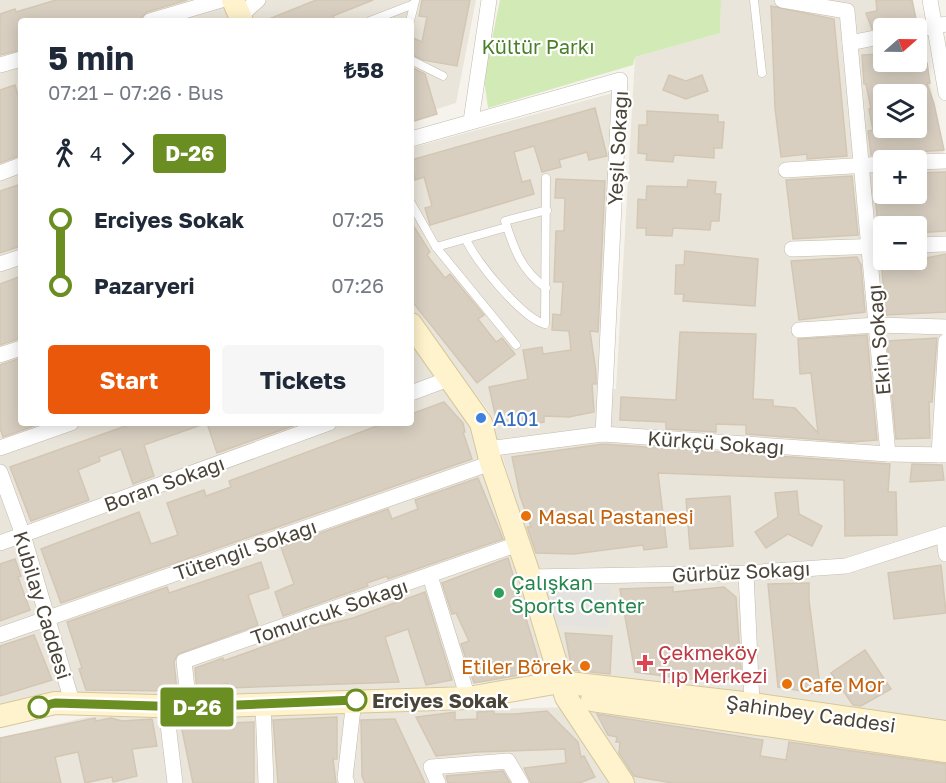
<!DOCTYPE html>
<meta charset="utf-8">
<style>
:root{--surface:#fff;--page:#f6f6f7;--text:#1f2937;--muted:#747a83;--accent:#ea580c}
body{margin:0;font-family:"Golos Text",sans-serif;background:var(--page);color:var(--text);height:100vh;display:flex;flex-direction:column;font-size:22px;white-space:nowrap}
*{box-sizing:border-box;margin:0}
p{font-size:20px;color:var(--muted)}
.icon{flex:none;width:33px;height:33px;fill:none;stroke:currentColor;stroke-width:2;stroke-linecap:round;stroke-linejoin:round}
.map{position:relative;flex:1;overflow:hidden}
.details{position:absolute;left:18px;top:18px;width:396px;height:408px;display:flex;flex-direction:column;background:var(--surface);border-radius:6px;box-shadow:0 3px 15px #0003}
.details>*{flex:none}
.badge{padding:0 12px;border-radius:4px;font-size:21px;line-height:39px}
.needle{width:39px;rotate:70deg}
.tools{position:absolute;left:873px;top:18px;display:grid;gap:12px}
.tools a{display:grid;place-items:center;width:54px;height:54px;border-radius:6px;background:var(--surface);box-shadow:0 3px 15px #0003;font-size:30px}
.map>.badge{position:absolute;translate:-50% -50%;box-shadow:0 0 0 3px #fff}
.legs{display:flex;align-items:center;gap:9px;height:66px;padding:0 30px;font-size:20px}
.legs p{margin-inline-start:auto}
.overview{display:flex;align-items:center;justify-content:space-between;height:102px;padding:0 30px}
h1{font-size:33px;font-weight:700;line-height:45px}
.primary-button{display:flex;gap:12px;margin-top:auto;padding:12px 30px}
.primary-button a{flex:1;height:69px;border-radius:6px;background:var(--accent);color:#fff;font-size:24px;font-weight:700;line-height:69px;text-align:center}
.primary-button a+a{background:var(--page);color:var(--text)}
ul{padding:0 30px;list-style:none}
li{display:flex;align-items:center;gap:21px;height:66px;font-size:22px}
li i{display:grid;place-items:center;width:9px;height:100%;margin:0 8px;background:currentColor}
li i::after{content:'';width:15px;height:15px;margin:-8px;border:4px solid;border-radius:50%;background:var(--surface)}
li p{margin-inline-start:auto}
li:first-child i{background:linear-gradient(#0000 50%,currentColor 0)}
li:last-child i{background:linear-gradient(currentColor 50%,#0000 0)}
.map>svg:first-child{display:block}
.residential{fill:#eae5da;fill-rule:evenodd}
.green{fill:#d2eab5}
.parking{fill:#e5e3e0}
.building{fill:#d8cfc1;stroke:#d3c7b4;stroke-width:1.5;fill-rule:evenodd}
.lines{fill:none;stroke-linecap:round;stroke-linejoin:round}
.lane-casing{stroke:#c2bbae;stroke-width:9}
.street-casing{stroke:#c2bbae;stroke-width:16}
.secondary-casing{stroke:#d6c79b;stroke-width:24}
.lane{stroke:#fff;stroke-width:8}
.street{stroke:#fff;stroke-width:15}
.secondary{stroke:#fff3cd;stroke-width:22}
.line-1-casing{stroke:#fff;stroke-width:14}
.line-1{stroke:#6b8e23;stroke-width:9}
.shop-dot{fill:#3f7fe0;stroke:#fff;stroke-width:2}
.food-dot{fill:#e8710a;stroke:#fff;stroke-width:2}
.leisure-dot{fill:#2e9e5b;stroke:#fff;stroke-width:2}
.health-dot{fill:#e0444e;stroke:#fff;stroke-width:2}
.stop-1-dot{fill:#fff;stroke:#6b8e23;stroke-width:3}
.labels{text-anchor:middle;dominant-baseline:central;stroke-width:4.5;stroke-linejoin:round;paint-order:stroke}
.park-label{font-size:20px;fill:#4a7f2a;stroke:#fff}
.street-label{font-size:20px;fill:#4b4439;stroke:#fff}
.shop-label{font-size:20px;fill:#366cbe;stroke:#fff;text-anchor:start}
.food-label{font-size:20px;fill:#c56008;stroke:#fff;text-anchor:start}
.leisure-label{font-size:20px;fill:#27864d;stroke:#fff;text-anchor:start}
.health-label{font-size:20px;fill:#be3a42;stroke:#fff;text-anchor:start}
.stop-label{font-size:20px;font-weight:bold;fill:#4b4439;stroke:#fff;text-anchor:start}
</style>
<div class="map">
<svg width="946" height="783" viewBox="0 0 946 783">
<rect width="100%" height="100%" fill="#f6f3ec"/>
<!-- residential -->
<g class="residential">
<polygon points="0,0 223,0 231,21 21,21 21,423 411,423 411,345 473,430 550,675 429,689 144,696 0,706"/>
<polygon points="265,0 476,0 456,103 411,117 411,21 252,21 249,13"/>
<path d="M721,0H913L946,164V728L571,673L554,626L489,412L411,307V148L613,93L599,389H616L635,57L720,33ZM884,28H916V62H884ZM884,94H916V128H884ZM884,160H916V194H884ZM884,226H916V260H884Z"/>
<polygon points="580,707 946,752 946,783 0,783 0,738 87,717"/>
</g>
<!-- green -->
<polygon class="green" points="500,0 721,0 720,33 635,57 633,65 488,108 484,78"/>
<!-- parking -->
<polygon class="parking" points="542,585 610,587 609,628 554,626"/>
<!-- building -->
<g class="building">
<polygon points="56,0 187,0 147,12 141,18 130,21 21,21 21,50 0,55 0,14 15,9 16,12"/>
<polygon points="316,0 373,0 333,16 335,21 264,21"/>
<polygon points="422,0 470,0 457,66 423,60 411,54 411,37 422,42 427,17 419,16"/>
<polygon points="876,0 912,0 916,20 907,26 872,29 866,13 877,11"/>
<polygon points="771,6 834,19 847,156 807,159 807,154 781,157 775,108"/>
<path d="M884,54V62L927,63L930,83L927,84L934,104L944,150L871,155L868,131L873,130L869,109H871L866,84H864L862,55ZM884,94H916V128L884,129Z"/>
<polygon points="411,67 425,74 437,114 411,122"/>
<polygon points="669,75 686,81 702,75 708,91 686,99 663,90"/>
<polygon points="15,85 21,106 21,155 0,163 0,90"/>
<polygon points="595,108 607,156 589,160 587,152 559,160 561,167 542,172 534,146 514,152 522,182 530,180 534,194 430,225 425,208 432,206 424,177 415,180 411,160"/>
<polygon points="647,111 718,115 718,122 724,122 722,148 714,148 714,158 674,155 673,162 646,160 647,154 638,153 639,125 647,125"/>
<polygon points="946,172 946,231 916,233 916,226 878,226 875,194 916,194 916,173"/>
<polygon points="852,176 858,235 793,239 786,180"/>
<polygon points="556,179 605,181 598,332 590,331 596,372 596,384 592,384 594,412 569,417 544,416 544,422 509,428 497,423 489,387 528,379 523,350 542,347 543,354 571,350 569,331 552,330 553,314 561,315 563,282 554,282 556,231 564,231 565,198 555,198"/>
<polygon points="688,180 716,182 715,194 721,194 719,221 711,221 710,230 673,228 672,236 646,235 646,228 637,228 638,199 646,200 647,186 687,187"/>
<polygon points="21,184 21,246 0,253 0,191"/>
<polygon points="411,222 430,252 427,255 445,278 450,274 484,315 478,319 496,342 502,338 515,354 477,383 411,300"/>
<polygon points="685,251 758,259 755,306 683,301 684,294 675,294 676,265 684,265"/>
<polygon points="946,254 946,312 886,315 881,260 916,260"/>
<polygon points="857,257 861,265 865,312 799,320 791,261"/>
<polygon points="21,276 21,338 0,345 0,284"/>
<polygon points="680,332 756,334 753,399 773,400 773,406 795,408 818,433 811,373 800,374 798,339 867,335 877,440 850,442 746,434 746,425 716,424 716,432 666,429 666,422 620,420 621,397 676,400"/>
<polygon points="937,338 932,402 929,402 930,438 896,439 887,341"/>
<polygon points="18,359 21,368 21,423 42,423 3,437 0,428 0,365"/>
<polygon points="444,402 463,423 465,432 463,432 472,459 61,603 41,549 139,512 151,544 178,535 167,503 204,490 206,496 231,487 229,481 385,423 411,423 411,414"/>
<polygon points="134,423 204,424 144,445 154,476 133,484 121,449 99,457 100,461 78,470 89,500 31,521 10,467"/>
<polygon points="207,423 301,423 217,453"/>
<polygon points="603,444 890,464 888,492 896,492 897,535 845,536 844,480 658,473 667,547 644,550 643,545 574,554 536,553 527,527 531,527 520,496 512,457"/>
<polygon points="912,464 942,465 944,480 910,482"/>
<polygon points="478,478 503,539 388,579 387,576 367,583 368,586 283,616 275,592 294,584 281,547 388,509 392,519 418,509 415,500"/>
<polygon points="797,491 799,514 822,526 812,546 788,534 766,548 755,532 778,517 775,493"/>
<polygon points="730,496 733,546 690,549 686,499"/>
<polygon points="508,558 539,662 534,664 537,672 474,683 461,644 469,641 456,613 452,614 442,583"/>
<polygon points="15,559 21,576 18,577 30,610 0,621 0,564"/>
<polygon points="261,562 269,588 248,595 258,625 178,654 174,662 177,691 86,690 79,669 82,668 67,622 167,587 169,593"/>
<polygon points="941,565 946,613 894,619 888,573"/>
<polygon points="809,583 809,600 821,694 778,687 768,584"/>
<polygon points="673,587 673,592 724,587 736,597 741,670 731,679 686,679 635,672 620,589"/>
<polygon points="425,592 452,680 426,685 408,629 385,637 399,682 228,688 227,683 197,693 195,668 223,658 223,661 291,637 293,633 353,618"/>
<polygon points="565,633 612,636 610,674 572,670"/>
<polygon points="34,635 52,680 0,696 0,646"/>
<polygon points="865,650 891,689 861,706 853,705 831,673"/>
<polygon points="494,711 494,714 515,714 547,711 578,742 581,757 584,756 595,777 579,783 531,783 524,768 566,763 565,749 477,752 436,756 416,717 455,712 455,720 477,719 477,712"/>
<polygon points="597,714 763,740 760,756 786,760 789,742 946,764 946,783 673,783 649,779 634,776 619,753 620,742 616,742 617,737 608,735"/>
<polygon points="337,717 337,759 333,759 336,783 278,783 273,720"/>
<polygon points="95,718 96,721 111,718 122,721 152,719 157,746 132,749 137,776 113,782 112,777 85,783 78,752 55,757 61,783 0,783 0,738"/>
<polygon points="395,719 425,783 365,783 362,776 361,720"/>
<polygon points="254,722 254,783 193,783 181,725"/>
<polygon points="503,771 510,783 448,783 446,776"/>
</g>
<g class="lines">
<defs>
<g id="lane">
<polyline points="754,0 762,73"/>
<polyline points="370,21 414,4"/>
<polyline points="410,21 415,1"/>
<polyline points="411,60 443,76"/>
<polyline points="411,203 436,247 516,345"/>
<path d="M466,239C474,260 523,319 545,324L546,178"/>
<polyline points="436,247 507,227"/>
<path d="M546,288C521,270 514,249 505,221L547,210"/>
</g>
<g id="street">
<polyline points="782,0 847,11 888,454"/>
<polyline points="930,0 946,93"/>
<polyline points="240,16 258,0"/>
<polyline points="150,21 221,0"/>
<polyline points="916,30 946,24"/>
<polyline points="850,43 884,36"/>
<polyline points="0,65 21,59"/>
<polyline points="471,121 489,0"/>
<polyline points="411,139 620,80 603,434"/>
<polyline points="916,162 946,161"/>
<polyline points="786,170 884,164"/>
<polyline points="0,173 21,165"/>
<polyline points="916,245 946,244"/>
<polyline points="792,249 884,246"/>
<polyline points="0,264 21,257"/>
<polyline points="799,330 877,325 946,327"/>
<polyline points="0,355 21,348"/>
<polyline points="411,393 451,378"/>
<polyline points="0,448 71,423"/>
<polyline points="487,449 603,434 888,454 946,455"/>
<polyline points="939,455 946,341"/>
<polyline points="0,472 23,535 73,705"/>
<polyline points="944,537 946,554"/>
<polyline points="0,543 329,423"/>
<polyline points="746,573 752,704"/>
<polyline points="430,576 468,698"/>
<polyline points="530,577 746,573 846,566 946,534"/>
<polyline points="0,635 491,463"/>
<polyline points="263,704 266,783"/>
<polyline points="166,707 175,783"/>
<polyline points="189,707 184,661 518,544"/>
<polyline points="347,783 345,778 354,700"/>
<polyline points="438,783 431,767 508,761 521,783"/>
</g>
<g id="secondary">
<polyline points="233,0 242,21"/>
<polyline points="411,324 481,423 491,463 530,577 566,697 623,783"/>
<polyline points="592,700 946,751"/>
<polyline points="0,716 55,703 189,707 468,698 560,682 752,704 946,732"/>
</g>
</defs>
<!-- lane casing -->
<use href="#lane" class="lane-casing"/>
<!-- street casing -->
<use href="#street" class="street-casing"/>
<!-- secondary casing -->
<use href="#secondary" class="secondary-casing"/>
<!-- lane -->
<use href="#lane" class="lane"/>
<!-- street -->
<use href="#street" class="street"/>
<!-- secondary -->
<use href="#secondary" class="secondary"/>
</g>
<g class="lines">
<defs>
<polyline id="line-1" points="39,707 55,703 189,707 356,700"/>
</defs>
<!-- line-1 casing -->
<use href="#line-1" class="line-1-casing"/>
<!-- line-1 -->
<use href="#line-1" class="line-1"/>
</g>
<!-- markers -->
<circle class="shop-dot" cx="481" cy="418" r="6"/>
<g class="food-dot">
<circle cx="526" cy="516" r="6"/>
<circle cx="585" cy="666" r="6"/>
<circle cx="787" cy="684" r="6"/>
</g>
<circle class="leisure-dot" cx="499" cy="593" r="6"/>
<path class="health-dot" d="M642 654h6v6h6v6h-6v6h-6v-6h-6v-6h6z"/>
<g class="stop-1-dot">
<circle cx="356" cy="700" r="10"/>
<circle cx="39" cy="707" r="10"/>
</g>
<g class="labels">
<!-- park labels -->
<g class="park-label">
<text x="538" y="46">Kültür Parkı</text>
</g>
<!-- street labels -->
<g class="street-label">
<text transform="translate(617 148) rotate(-87)">Yeşil Sokağı</text>
<text transform="translate(878 340) rotate(-95)">Ekin Sokağı</text>
<text transform="translate(716 442) rotate(4)">Kürkçü Sokağı</text>
<text transform="translate(164 483) rotate(-20)">Boran Sokağı</text>
<text transform="translate(245 549) rotate(-19)">Tütengil Sokağı</text>
<text transform="translate(741 571) rotate(-3)">Gürbüz Sokağı</text>
<text transform="translate(43 605) rotate(73)">Kubilay Caddesi</text>
<text transform="translate(329 611) rotate(-19)">Tomurcuk Sokağı</text>
<text transform="translate(811 713) rotate(8)">Şahinbey Caddesi</text>
</g>
<!-- shop labels -->
<g class="shop-label">
<text x="493" y="418">A101</text>
</g>
<!-- food labels -->
<g class="food-label">
<text x="538" y="516">Masal Pastanesi</text>
<text x="573" y="666" text-anchor="end">Etiler Börek</text>
<text x="799" y="684">Cafe Mor</text>
</g>
<!-- leisure labels -->
<g class="leisure-label">
<text x="511" y="582">Çalışkan<tspan x="511" dy="23">Sports Center</tspan></text>
</g>
<!-- health labels -->
<g class="health-label">
<text x="658" y="652">Çekmeköy<tspan x="658" dy="23">Tıp Merkezi</tspan></text>
</g>
<!-- stop labels -->
<g class="stop-label">
<text x="372" y="700">Erciyes Sokak</text>
</g>
</g>
</svg>
<div class="tools">
<a><svg class="needle" viewBox="-14 -14 28 28"><path d="M0-13l5 13h-10z" fill="#e53935"/><path d="M0 13l5-13h-10z" fill="#747a83"/></svg></a>
<a><svg class="icon" aria-label="layers" viewBox="0 0 24 24"><path d="M12 4l9 5-9 5-9-5zM3 14l9 5 9-5"/></svg></a>
<a>+</a>
<a>−</a>
</div>
<b class="badge" style="left:197px;top:707px;background:#6b8e23;color:#fff">D-26</b>
<section class="details">
<div class="overview"><div><h1>5 min</h1><p>07:21 – 07:26 · Bus</p></div><b>₺58</b></div>
<div class="legs"><svg class="icon" aria-label="walk" viewBox="0 0 24 24"><circle cx="13" cy="4" r="2"/><path d="M13 8l-2 6 4 7M11 14l-3 7M7 12l3-4h3l4 4"/></svg>4<svg class="icon" aria-label="forward" viewBox="0 0 24 24"><path d="M9 5l7 7-7 7"/></svg><b class="badge" style="background:#6b8e23;color:#fff">D-26</b></div>
<ul>
<li><i style="color:#6b8e23"></i><b>Erciyes Sokak</b><p>07:25</p></li>
<li><i style="color:#6b8e23"></i><b>Pazaryeri</b><p>07:26</p></li>
</ul>
<div class="primary-button"><a>Start</a><a>Tickets</a></div>
</section>
</div>
